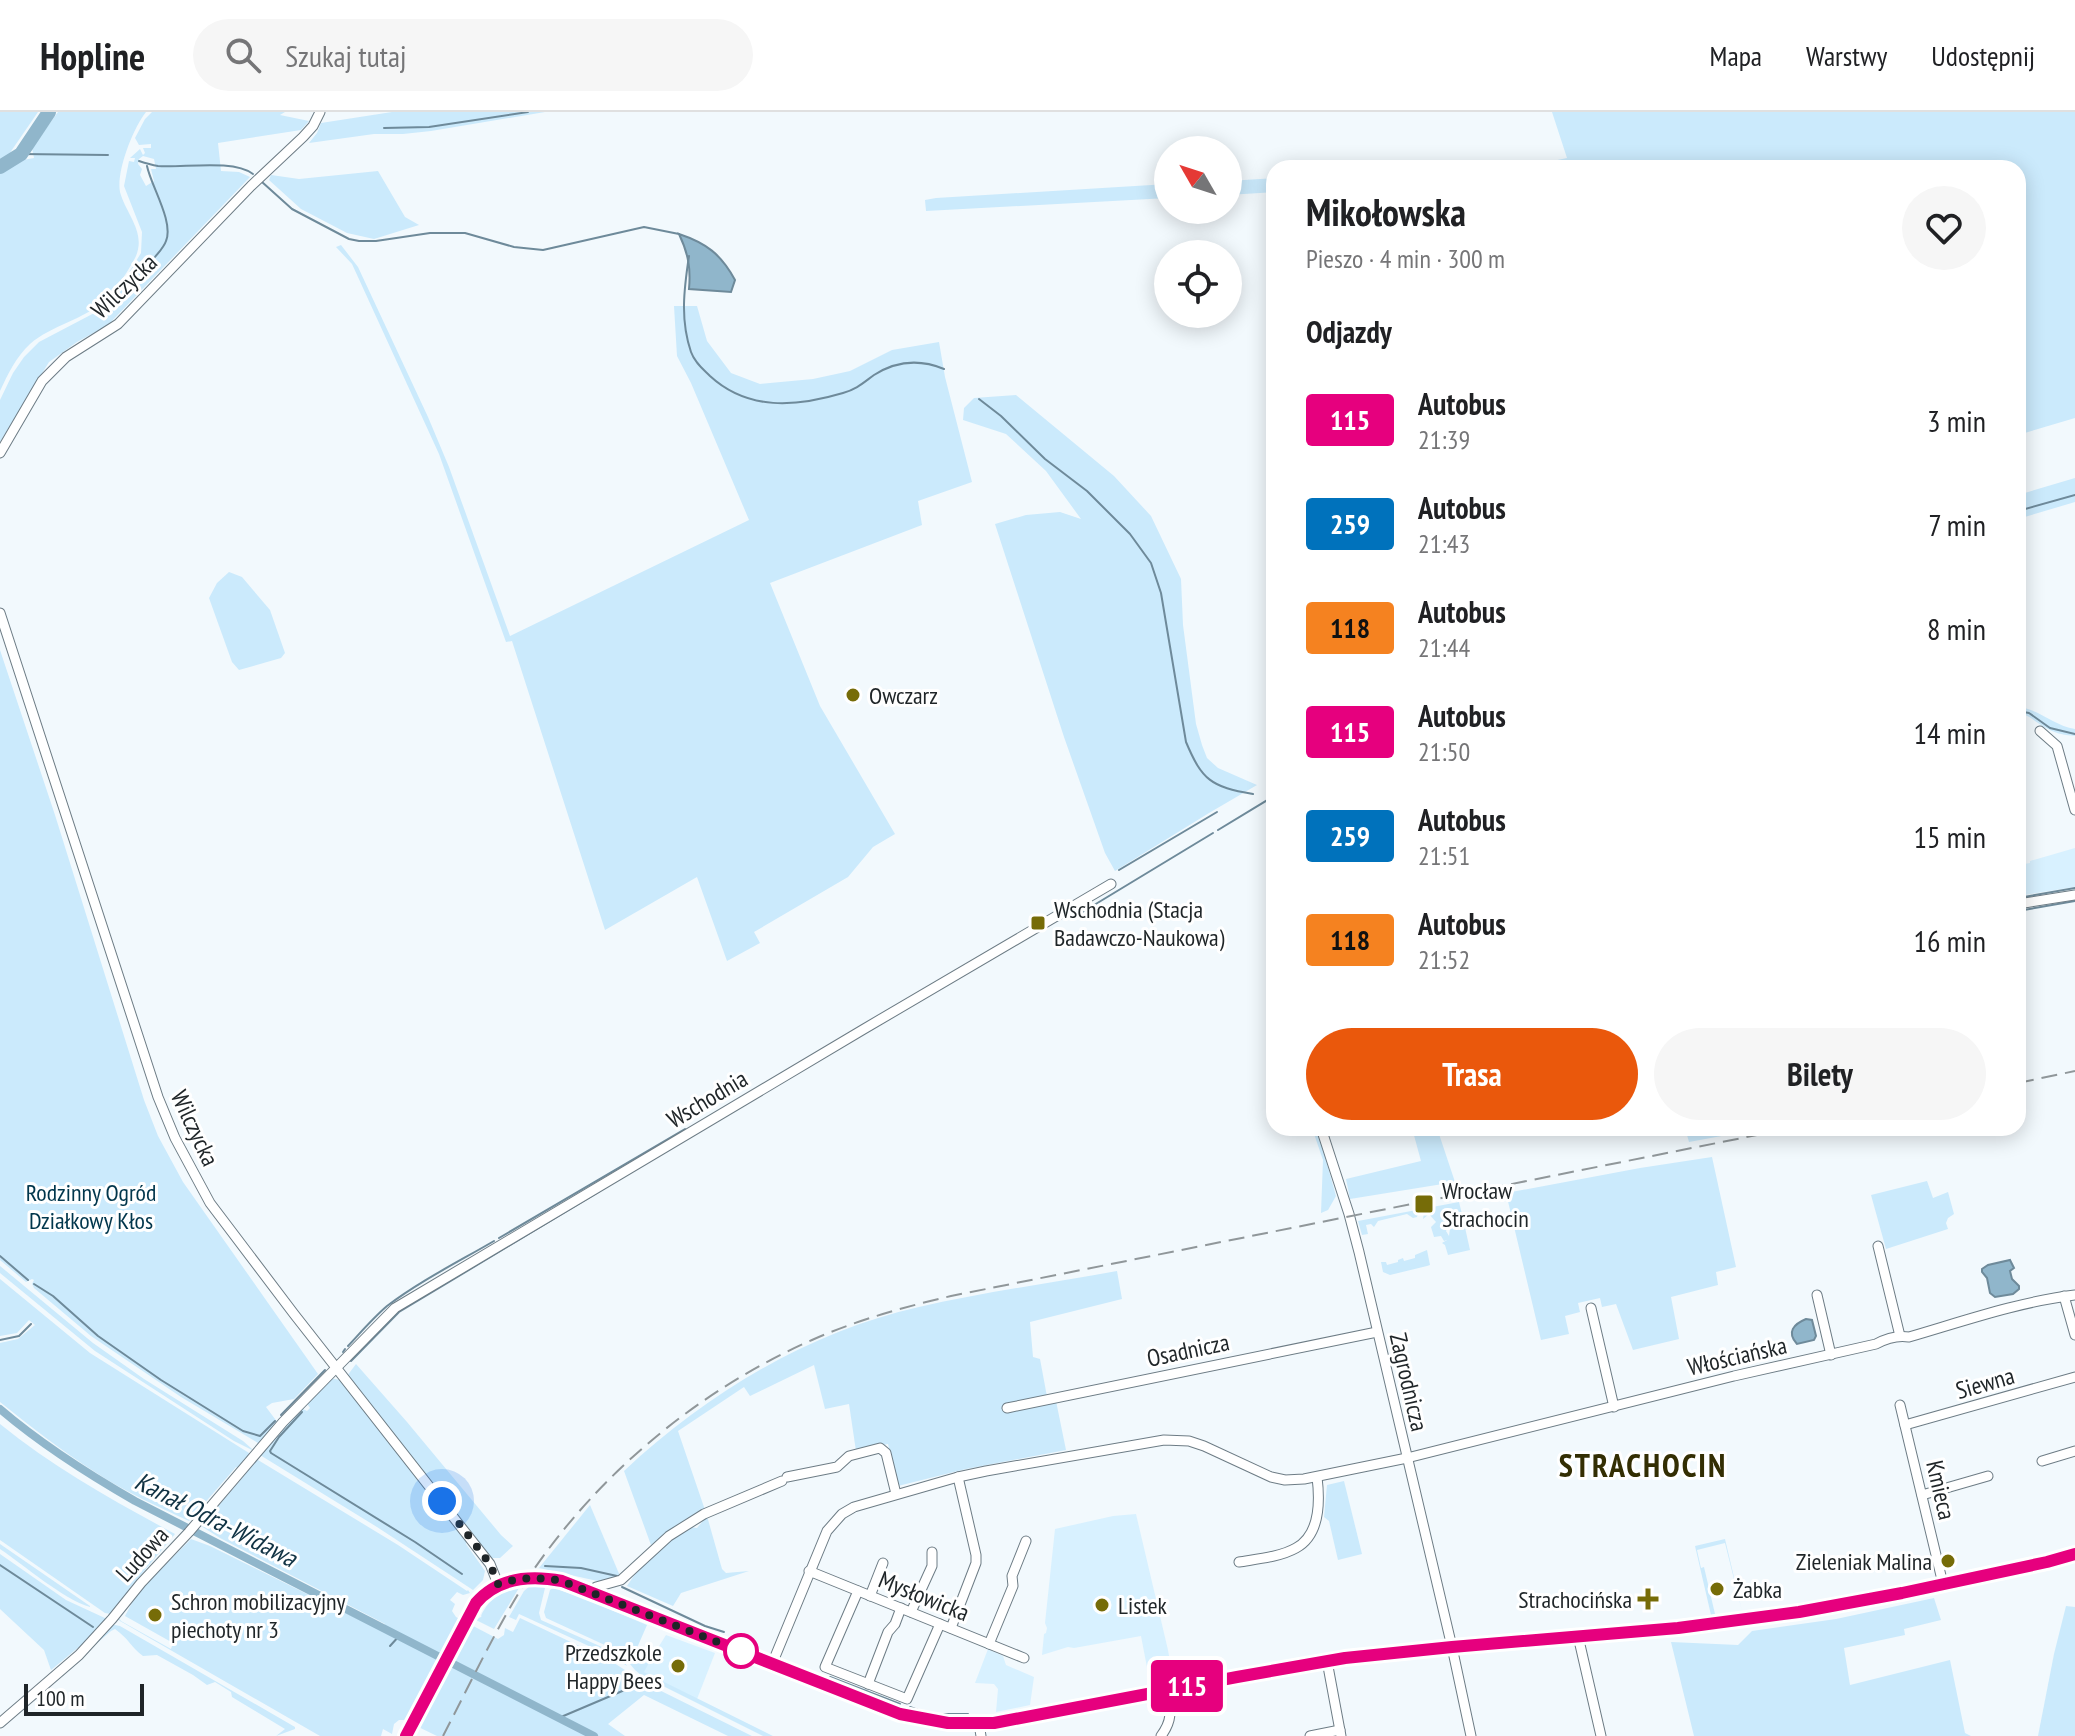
<!DOCTYPE html>
<html lang="pl">
<meta charset="utf-8">
<style>
:root{--surface:#fff;--page:#f6f6f6;--text:#202124;--muted:#757577;--line:#e0e0e0;--accent:#ea580c}
body{margin:0;font-family:"PT Sans Narrow",sans-serif;background:var(--page);color:var(--text);height:100vh;display:flex;flex-direction:column;font-size:30px;white-space:nowrap}
*{box-sizing:border-box;margin:0}
p{font-size:26px;color:var(--muted)}
.icon{flex:none;width:44px;height:44px;fill:none;stroke:currentColor;stroke-width:2;stroke-linecap:round;stroke-linejoin:round}
.map{position:relative;flex:1;overflow:hidden}
.details{position:absolute;left:1266px;top:48px;width:760px;height:976px;display:flex;flex-direction:column;background:var(--surface);border-radius:24px;box-shadow:0 4px 20px #0003}
.details>*{flex:none}
.badge{padding:0 16px;border-radius:6px;font-size:28px;line-height:52px}
.needle{width:52px;rotate:309deg}
.fabs{position:absolute;left:1154px;top:24px;display:grid;gap:16px}
.fabs a{display:grid;place-items:center;width:88px;height:88px;border-radius:50%;background:var(--surface);box-shadow:0 4px 20px #0003;font-size:40px}
.scale{position:absolute;left:24px;bottom:20px;width:120px;box-sizing:border-box;padding-left:8px;border:4px solid #1f2528;border-top:0;font-size:22px;line-height:28px;white-space:nowrap;color:#1f2528;-webkit-text-stroke:6px #fff;paint-order:stroke}
.you{position:absolute;width:40px;height:40px;margin:-20px;border:6px solid #fff;border-radius:50%;background:#1a73e8;box-shadow:0 0 0 12px #1a73e833}
.map>.badge{position:absolute;translate:-50% -50%;box-shadow:0 0 0 4px #fff}
h2{padding:0 40px;font-size:30px;line-height:72px}
.round{display:grid;place-items:center;flex:none;width:84px;height:84px;border-radius:42px;background:var(--page)}
.overview{display:flex;align-items:center;justify-content:space-between;height:136px;padding:0 40px}
h1{font-size:38px;font-weight:800;line-height:60px}
.cta{display:flex;gap:16px;margin-top:auto;padding:16px 40px}
.cta a{flex:1;height:92px;border-radius:48px;background:var(--accent);color:#fff;font-size:32px;font-weight:800;line-height:92px;text-align:center}
.cta a+a{background:var(--page);color:var(--text)}
ul{padding:0;list-style:none}
li{display:flex;align-items:center;gap:24px;height:104px;padding:0 40px}
li div{flex:1}
li b{display:block;font-size:30px}
li em{font-style:normal}
li .badge{min-width:88px;font-weight:700;text-align:center}
header{display:flex;align-items:center;gap:48px;box-sizing:border-box;height:112px;padding:0 40px;background:var(--surface);border-bottom:2px solid var(--line)}
header strong{font-size:38px}
nav{display:flex;gap:44px;margin-inline-start:auto;font-size:28px}
.search{width:560px;height:72px;background:var(--page);display:flex;align-items:center;gap:20px;box-sizing:border-box;padding:0 28px;border-radius:44px;color:var(--muted);font-size:30px}
.map>svg:first-child{display:block}
.built{fill:#d8f1ff}
.green{fill:#cbeafc;fill-rule:evenodd}
.water{fill:#90b6cb;stroke:#6e8a9a;stroke-width:2}
.lines{fill:none;stroke-linecap:round;stroke-linejoin:round}
.stream{stroke:#6e8a9a;stroke-width:2}
.canal{stroke:#90b6cb;stroke-width:8}
.river{stroke:#90b6cb;stroke-width:14}
.minor-casing{stroke:#6d7c85;stroke-width:11}
.major-casing{stroke:#d2d3d4;stroke-width:13}
.minor{stroke:#fff;stroke-width:9}
.major{stroke:#a0cbe1;stroke-width:11}
.rail{stroke:#90979a;stroke-width:2;stroke-dasharray:16 8;stroke-linecap:butt}
.line-casing{stroke:#fff;stroke-width:18}
.line{stroke:#e6007e;stroke-width:12}
.walk{stroke:#1f2528;stroke-width:8;stroke-dasharray:0 14.4}
.poi-dot{fill:#766c08;stroke:#fff;stroke-width:3}
.stop-dot{fill:#fff;stroke:#e6007e;stroke-width:4}
.labels{text-anchor:middle;dominant-baseline:central;stroke-width:6;stroke-linejoin:round;paint-order:stroke}
.street-label{font-size:24px;fill:#1f2528;stroke:#fff}
.poi-label{font-size:24px;fill:#1f2528;stroke:#fff;text-anchor:start}
.park-label{font-size:24px;fill:#00364c;stroke:#fff}
.water-label{font-size:26px;font-style:italic;fill:#103243;stroke:#fff}
.district-label{font-size:32px;font-weight:bold;letter-spacing:2px;fill:#332e03;stroke:#fff}
</style>
<header>
<strong>Hopline</strong>
<div class="search"><svg class="icon" aria-label="search" viewBox="0 0 24 24"><circle cx="10" cy="10" r="6"/><path d="M15 15l6 6"/></svg>Szukaj tutaj</div>
<nav><a>Mapa</a><a>Warstwy</a><a>Udostępnij</a></nav>
</header>
<div class="map">
<svg width="2075" height="1624" viewBox="0 0 2075 1624">
<rect width="100%" height="100%" fill="#f2f9fd"/>
<!-- built -->
<g class="built">
<polygon points="2075,736 2075,775 2018,784 2018,759 2024,758 2024,752 2030,751 2030,749"/>
<polygon points="1136,1402 1168,1538 1173,1567 1150,1571 1141,1524 1074,1536 1068,1535 1042,1543 1044,1522 1046,1521 1047,1516 1045,1511 1055,1417 1113,1404"/>
<polygon points="666,1523 715,1541 697,1587 643,1560"/>
<polygon points="988,1537 1003,1544 1006,1553 1034,1565 1030,1593 996,1600 998,1577 994,1572 975,1571"/>
</g>
<!-- green -->
<g class="green">
<polygon points="0,0 38,0 5,48 0,51"/>
<path d="M58,0H146C133,16 116,60 120,80C126,102 146,120 136,144C130,156 115,180 104,189C83,208 52,213 30,232C16,245 8,262 0,279V62L23,48L34,46L32,36Z"/>
<path d="M152,0H285L280,3L309,9L301,18L218,31L221,59L239,60L250,65L108,213L77,230L49,250L0,330V288L13,261L24,245L39,230L100,198L110,191L141,141L142,120L124,74L129,49L134,50L135,46H130L140,37L143,43L145,41L143,36H151V32L139,33L135,26L145,7ZM143,44L154,47L156,57H151L154,69L146,74L140,63L142,57L138,52L139,47Z"/>
<polygon points="392,0 545,0 431,19 403,22 374,22 309,31 317,21 321,11"/>
<polygon points="1552,0 2075,0 2075,306 2018,323 2018,56 1571,56 1570,54 1558,56 1452,56 1548,50 1567,46"/>
<polygon points="378,59 405,105 419,113 374,127 347,121 301,97 269,68 271,63 299,67"/>
<polygon points="1274,66 1274,80 1228,83 1228,69"/>
<polygon points="1168,72 1168,86 926,99 925,88 936,86"/>
<polygon points="341,133 358,155 428,305 449,355 510,524 749,408 691,271 677,244 674,194 697,194 707,229 731,261 760,272 813,267 850,259 892,238 939,230 945,265 972,370 918,389 922,413 770,471 820,594 895,722 873,735 848,765 754,820 760,831 727,849 697,765 605,818 512,529 506,530 439,342 352,152 336,135"/>
<polygon points="1016,283 1114,364 1151,404 1181,467 1183,513 1196,612 1202,633 1207,646 1218,656 1257,673 1209,701 1115,759 1105,741 1064,625 995,412 1026,403 1060,400 1081,407 1046,359 1006,322 963,308 964,296 974,286"/>
<polygon points="2075,366 2075,390 2018,407 2018,383"/>
<polygon points="229,460 242,465 270,498 285,541 281,546 239,558 232,550 209,486 217,471"/>
<polygon points="0,538 55,703 144,988 158,1024 183,1070 318,1262 294,1287 272,1291 266,1295 278,1311 263,1329 258,1331 181,1285 91,1224 34,1176 32,1172 34,1168 32,1167 26,1170 0,1148"/>
<path d="M2018,595C2039,597 2054,614 2075,617V624C2065,623 2057,622 2048,617C2037,612 2031,603 2018,601Z"/>
<polygon points="1312,1016 1317,1016 1336,1084 1328,1098 1321,1101 1323,1048"/>
<polygon points="1412,1016 1437,1016 1455,1070 1350,1087 1346,1067 1421,1049"/>
<polygon points="1685,1016 1765,1016 1689,1030"/>
<polygon points="1712,1045 1736,1155 1716,1160 1718,1173 1671,1185 1679,1227 1633,1238 1616,1192 1602,1195 1600,1186 1578,1191 1580,1200 1565,1204 1569,1222 1541,1228 1506,1081 1640,1056"/>
<polygon points="1927,1069 1933,1086 1948,1080 1954,1102 1948,1106 1946,1111 1948,1117 1886,1137 1871,1083"/>
<polygon points="1459,1090 1464,1110 1457,1113 1456,1111 1449,1114 1446,1119 1449,1124 1450,1116 1459,1115 1464,1111 1470,1138 1448,1143 1445,1133 1442,1131 1447,1128 1444,1129 1441,1124 1434,1125 1431,1115 1436,1110 1429,1102 1423,1107 1424,1101 1419,1099 1417,1105 1413,1106 1407,1102 1378,1109 1374,1115 1371,1112 1366,1113 1368,1122 1362,1123 1358,1109"/>
<polygon points="1427,1138 1430,1153 1427,1154 1390,1163 1383,1160 1381,1150 1386,1150 1387,1153 1398,1150 1398,1148 1403,1146 1404,1149 1415,1146 1415,1143"/>
<polygon points="0,1154 93,1231 144,1267 243,1329 252,1337 252,1338 234,1329 95,1239 0,1161"/>
<path d="M1117,1159L1122,1187L1030,1210L1033,1245L1040,1247L1048,1290L1056,1289L1066,1338L966,1357L898,1374L888,1332L856,1339L849,1292L825,1297L814,1253L750,1284L744,1275L678,1319L705,1398L651,1433L624,1359C706,1282 808,1220 919,1195C984,1180 1051,1171 1117,1159Z"/>
<path d="M0,1167L90,1241L249,1341L250,1343L239,1357L236,1355L189,1409C157,1394 125,1380 95,1360C62,1339 31,1315 0,1290V1231L18,1227L35,1213L29,1208L17,1221L0,1224Z"/>
<polygon points="356,1252 407,1310 501,1423 513,1434 500,1446 492,1446 347,1264"/>
<polygon points="331,1266 340,1268 467,1428 466,1432 485,1459 483,1468 473,1478 377,1415 260,1343 301,1296 307,1299 310,1296 306,1290"/>
<path d="M0,1312C54,1356 114,1389 175,1422L130,1476L131,1477L111,1502L105,1501L0,1428Z"/>
<polygon points="255,1348 258,1348 398,1433 467,1479 468,1478 470,1481 463,1483 457,1480 450,1488 455,1492 452,1499 456,1505 498,1527 504,1523 505,1516 513,1520 520,1506 611,1549 645,1571 752,1624 728,1624 644,1583 608,1612 625,1624 437,1624 404,1608 399,1608 394,1612 392,1622 383,1617 381,1624 320,1624 120,1509 118,1507 118,1505 121,1509 171,1537 173,1531 125,1504 137,1481 191,1427 210,1434 382,1519 385,1512 220,1426 201,1414 244,1364"/>
<polygon points="1344,1369 1362,1442 1338,1448 1329,1409 1324,1405 1327,1373"/>
<polygon points="590,1393 620,1464 602,1470 539,1456"/>
<path d="M707,1404L722,1457L726,1461L749,1459L681,1481L673,1494L627,1474C643,1448 665,1432 690,1415L697,1416Z"/>
<polygon points="1725,1427 1742,1499 1725,1431 1697,1438 1701,1456 1704,1455 1715,1502 1711,1503 1695,1434"/>
<path d="M0,1432L90,1494V1495C63,1487 25,1454 0,1437Z"/>
<polygon points="0,1442 66,1488 107,1507 91,1525 51,1558 44,1538 0,1497"/>
<polygon points="530,1474 543,1474 545,1476 539,1501 541,1508 620,1543 627,1554 615,1546 519,1502 516,1508 509,1505 524,1479"/>
<path d="M519,1476L494,1517L476,1508C487,1501 477,1509 484,1498C492,1485 503,1479 519,1476Z"/>
<polygon points="553,1476 578,1484 647,1513 633,1545 639,1544 650,1549 644,1560 773,1624 763,1624 641,1563 635,1558 620,1540 546,1506 544,1500 550,1478"/>
<polygon points="1934,1486 1941,1508 1904,1517 1905,1523 1844,1536 1850,1573 1950,1548 1965,1621 1971,1624 1694,1624 1671,1530 1738,1533 1752,1519 1836,1507"/>
<polygon points="2066,1494 2075,1495 2075,1624 2038,1624 2054,1542"/>
<path d="M110,1512L120,1514L295,1615V1617L276,1624L285,1617L232,1585L231,1580L215,1570L207,1573L193,1563L157,1543L143,1544C131,1535 129,1527 115,1517L111,1519L96,1532L94,1530Z"/>
</g>
<!-- water -->
<g class="water">
<path d="M679,122C706,131 721,142 735,168L731,180L689,177C691,156 688,141 679,122Z"/>
<polygon points="2010,1148 2014,1156 2010,1159 2012,1167 2019,1174 2019,1177 2013,1182 1995,1185 1990,1181 1987,1166 1982,1160 1982,1157 1988,1153"/>
<path d="M1806,1207L1812,1208L1816,1224L1814,1228L1797,1232C1786,1220 1794,1212 1806,1207Z"/>
</g>
<g class="lines">
<!-- stream -->
<g class="stream">
<polyline points="384,16 429,15 528,0"/>
<polyline points="21,42 108,43"/>
<path d="M139,49C145,51 152,53 158,54C183,56 233,47 253,62"/>
<path d="M147,54C151,74 174,110 166,129C164,135 159,140 155,145"/>
<polyline points="262,70 292,97 349,127 359,129 376,129 430,121 465,121 514,135 543,138 644,115 679,122"/>
<path d="M689,144C684,177 680,208 691,240C695,251 703,257 710,264C748,299 796,295 843,281C857,277 863,271 874,263C896,249 920,247 944,257"/>
<path d="M979,287L1001,304L1045,347L1087,379L1130,422L1151,451L1161,481L1186,630C1202,668 1211,675 1253,682"/>
<polyline points="2018,399 2075,383"/>
<polyline points="2018,599 2029,601 2050,616 2075,622"/>
<polyline points="1218,718 1274,684"/>
<polyline points="1119,758 1217,700"/>
<polyline points="2018,786 2075,776"/>
<polyline points="2018,799 2075,789"/>
<polyline points="1071,807 1213,721"/>
<polyline points="499,1126 685,1017"/>
<polyline points="0,1144 28,1168"/>
<polyline points="34,1172 53,1184 98,1224 161,1268 243,1319 260,1324 275,1309"/>
<polyline points="0,1228 19,1224 31,1212"/>
<path d="M348,1234C361,1220 373,1206 387,1194C420,1169 458,1150 494,1129"/>
<polyline points="343,1240 345,1237"/>
<polyline points="351,1249 399,1200 600,1079"/>
<polyline points="302,1300 279,1325 270,1339 271,1341 415,1430 462,1462"/>
<polyline points="281,1303 325,1258"/>
<polyline points="0,1453 93,1515"/>
<polyline points="545,1454 581,1456 617,1464"/>
<polyline points="622,1475 705,1514 724,1520"/>
<polyline points="390,1534 400,1523"/>
<polyline points="830,1565 900,1592"/>
<polyline points="910,1595 929,1602 968,1602"/>
<polyline points="561,1605 627,1577"/>
</g>
<!-- canal -->
<path class="canal" d="M0,1297C42,1333 88,1362 135,1389L594,1624"/>
<!-- river -->
<polyline class="river" points="0,55 21,42 49,0"/>
<defs>
<g id="minor">
<polyline points="0,341 42,269 66,245 118,212 251,74 303,25 313,14 320,0"/>
<polyline points="0,501 158,985 175,1026 210,1091 294,1202 490,1452 498,1472"/>
<polyline points="2040,619 2057,634 2075,698"/>
<polyline points="2018,792 2075,783"/>
<polyline points="1321,1016 1349,1102 1359,1140 1452,1535 1471,1624"/>
<polyline points="1878,1134 1900,1224"/>
<polyline points="1817,1183 1831,1243"/>
<polyline points="2064,1184 2075,1223"/>
<polyline points="1591,1196 1614,1295"/>
<polyline points="1900,1293 1943,1472"/>
<polyline points="1007,1296 1377,1220"/>
<polyline points="1905,1313 2075,1265"/>
<polyline points="2042,1349 2075,1339"/>
<polyline points="787,1365 837,1355 849,1344 880,1336 886,1341 896,1382"/>
<polyline points="1922,1383 1988,1364"/>
<path d="M1239,1450C1257,1447 1280,1445 1296,1436C1320,1423 1320,1389 1317,1365"/>
<polyline points="809,1459 1024,1546"/>
<polyline points="858,1479 825,1555 907,1587 940,1512"/>
<polyline points="592,1481 596,1475 621,1468 669,1424 704,1402 782,1369"/>
<polyline points="870,1484 883,1451"/>
<polyline points="911,1500 932,1454 932,1440"/>
<polyline points="951,1516 976,1451 976,1443 958,1365"/>
<polyline points="1578,1524 1601,1624"/>
<polyline points="989,1532 1013,1474 1012,1464 1026,1429"/>
<polyline points="1327,1549 1341,1624"/>
<path d="M772,1552L827,1419L842,1402L854,1395L958,1365L986,1359L1164,1328L1189,1329L1204,1334L1271,1365L1285,1368L1304,1367L1407,1346L1734,1264L1876,1232C1887,1226 1897,1223 1909,1225C1964,1209 2018,1190 2075,1183"/>
<polyline points="868,1572 888,1520 895,1512 901,1496"/>
<polyline points="0,1611 79,1543 112,1507 141,1471 189,1420 283,1310 395,1196 864,917 1111,772"/>
<polyline points="979,1612 981,1624"/>
<path d="M1161,1624C1174,1606 1170,1598 1166,1578"/>
<polyline points="1310,1624 1340,1618"/>
</g>
<path id="major" d="M406,1624L476,1491C498,1465 530,1463 562,1469L900,1602L948,1611H994L1237,1565L1345,1546L1452,1535L1678,1516L1799,1500L1902,1481L2047,1450L2075,1442"/>
</defs>
<!-- minor casing -->
<use href="#minor" class="minor-casing"/>
<!-- major casing -->
<use href="#major" class="major-casing"/>
<!-- minor -->
<use href="#minor" class="minor"/>
<!-- major -->
<use href="#major" class="major"/>
<!-- rail -->
<g class="rail">
<polyline points="2018,971 2075,959"/>
<path d="M443,1624C471,1570 497,1514 530,1463C599,1361 699,1278 812,1228C857,1208 904,1195 951,1184L1792,1016"/>
</g>
</g>
<g class="lines">
<defs>
<path id="line" d="M406,1624L476,1491C498,1465 530,1463 562,1469L900,1602L948,1611H994L1237,1565L1345,1546L1452,1535L1678,1516L1799,1500L1902,1481L2047,1450L2075,1442"/>
</defs>
<!-- line casing -->
<use href="#line" class="line-casing"/>
<!-- line -->
<use href="#line" class="line"/>
<!-- walk -->
<path class="walk" d="M442,1389L490,1452L498,1472C520,1465 540,1465 562,1469L743,1540L741,1539"/>
</g>
<!-- markers -->
<g class="poi-dot">
<circle cx="853" cy="583" r="8"/>
<rect x="1030" y="803" width="16" height="16" rx="4"/>
<rect x="1414" y="1082" width="20" height="20" rx="4"/>
<circle cx="1948" cy="1449" r="8"/>
<circle cx="1717" cy="1477" r="8"/>
<path d="M1644 1475h8v8h8v8h-8v8h-8v-8h-8v-8h8z"/>
<circle cx="1102" cy="1493" r="8"/>
<circle cx="155" cy="1503" r="8"/>
<circle cx="678" cy="1554" r="8"/>
</g>
<circle class="stop-dot" cx="741" cy="1539" r="16"/>
<g class="labels">
<!-- street labels -->
<g class="street-label">
<text transform="translate(124 174) rotate(-44)">Wilczycka</text>
<text transform="translate(707 987) rotate(-31)">Wschodnia</text>
<text transform="translate(195 1016) rotate(65)">Wilczycka</text>
<text transform="translate(1188 1238) rotate(-12)">Osadnicza</text>
<text transform="translate(1737 1244) rotate(-13)">Włościańska</text>
<text transform="translate(1409 1270) rotate(77)">Zagrodnicza</text>
<text transform="translate(1985 1271) rotate(-16)">Siewna</text>
<text transform="translate(1941 1378) rotate(77)">Kmieca</text>
<text transform="translate(142 1442) rotate(-48)">Ludowa</text>
<text transform="translate(924 1484) rotate(22)">Mysłowicka</text>
</g>
<!-- poi labels -->
<g class="poi-label">
<text x="869" y="583">Owczarz</text>
<text x="1054" y="797">Wschodnia (Stacja<tspan x="1054" dy="28">Badawczo-Naukowa)</tspan></text>
<text x="1442" y="1078">Wrocław<tspan x="1442" dy="28">Strachocin</tspan></text>
<text x="1932" y="1449" text-anchor="end">Zieleniak Malina</text>
<text x="1733" y="1477">Żabka</text>
<text x="1632" y="1487" text-anchor="end">Strachocińska</text>
<text x="171" y="1489">Schron mobilizacyjny<tspan x="171" dy="28">piechoty nr 3</tspan></text>
<text x="1118" y="1493">Listek</text>
<text x="662" y="1540" text-anchor="end">Przedszkole<tspan x="662" dy="28">Happy Bees</tspan></text>
</g>
<!-- park labels -->
<g class="park-label">
<text x="91" y="1080">Rodzinny Ogród<tspan x="91" dy="28">Działkowy Kłos</tspan></text>
</g>
<!-- water labels -->
<g class="water-label">
<text transform="translate(216 1407) rotate(27)">Kanał Odra-Widawa</text>
</g>
<!-- district labels -->
<g class="district-label">
<text x="1643" y="1353">STRACHOCIN</text>
</g>
</g>
</svg>
<div class="fabs">
<a><svg class="needle" viewBox="-14 -14 28 28"><path d="M0-13l5 13h-10z" fill="#e53935"/><path d="M0 13l5-13h-10z" fill="#757577"/></svg></a>
<a><svg class="icon" aria-label="locate" viewBox="0 0 24 24"><circle cx="12" cy="12" r="6"/><path d="M12 2v4M12 18v4M2 12h4M18 12h4"/></svg></a>
</div>
<div class="scale">100 m</div>
<div class="you" style="left:442px;top:1389px"></div>
<b class="badge" style="left:1187px;top:1574px;background:#e6007e;color:#fff">115</b>
<section class="details">
<div class="overview"><div><h1>Mikołowska</h1><p>Pieszo · 4 min · 300 m</p></div><a class="round"><svg class="icon" aria-label="heart" viewBox="0 0 24 24"><path d="M12 20l-8-8c-3-5 5-10 8-4 3-6 11-1 8 4z"/></svg></a></div>
<h2>Odjazdy</h2>
<ul>
<li><span class="badge" style="background:#e6007e;color:#fff">115</span><div><b>Autobus</b><p>21:39</p></div><em>3 min</em></li>
<li><span class="badge" style="background:#0072bc;color:#fff">259</span><div><b>Autobus</b><p>21:43</p></div><em>7 min</em></li>
<li><span class="badge" style="background:#f58220;color:#111">118</span><div><b>Autobus</b><p>21:44</p></div><em>8 min</em></li>
<li><span class="badge" style="background:#e6007e;color:#fff">115</span><div><b>Autobus</b><p>21:50</p></div><em>14 min</em></li>
<li><span class="badge" style="background:#0072bc;color:#fff">259</span><div><b>Autobus</b><p>21:51</p></div><em>15 min</em></li>
<li><span class="badge" style="background:#f58220;color:#111">118</span><div><b>Autobus</b><p>21:52</p></div><em>16 min</em></li>
</ul>
<div class="cta"><a>Trasa</a><a>Bilety</a></div>
</section>
</div>
